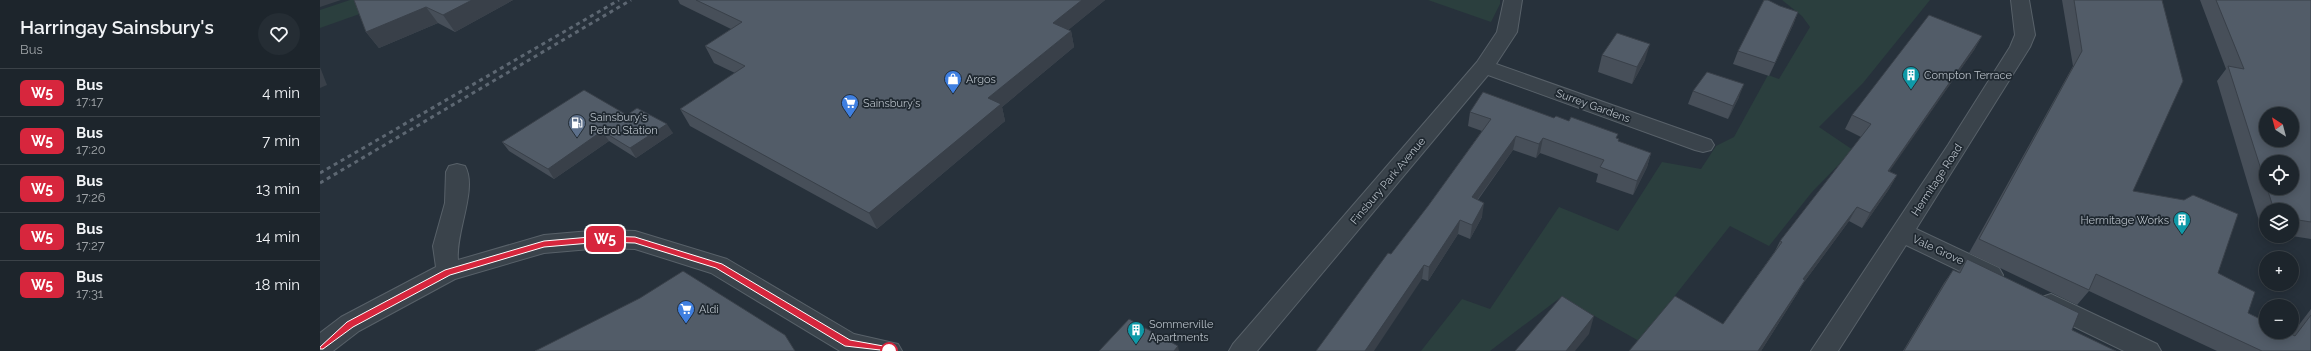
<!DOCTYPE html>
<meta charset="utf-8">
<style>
:root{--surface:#1d252c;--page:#252d34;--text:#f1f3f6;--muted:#a0a5a9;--line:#3b4248}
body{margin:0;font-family:Raleway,sans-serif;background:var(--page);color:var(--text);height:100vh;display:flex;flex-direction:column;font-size:15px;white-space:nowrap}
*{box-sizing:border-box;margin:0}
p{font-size:13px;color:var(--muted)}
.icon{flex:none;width:22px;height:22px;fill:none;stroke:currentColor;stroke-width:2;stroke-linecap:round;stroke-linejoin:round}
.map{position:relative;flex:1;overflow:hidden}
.sheet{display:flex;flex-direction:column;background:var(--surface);width:320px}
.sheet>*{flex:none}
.badge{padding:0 8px;border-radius:6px;font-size:14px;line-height:26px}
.needle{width:26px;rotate:324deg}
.controls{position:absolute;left:1939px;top:107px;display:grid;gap:8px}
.controls a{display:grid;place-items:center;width:40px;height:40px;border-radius:50%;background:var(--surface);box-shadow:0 2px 10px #0003,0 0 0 1px var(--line);font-size:20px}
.map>.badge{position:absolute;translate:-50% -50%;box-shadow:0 0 0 2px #fff}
.round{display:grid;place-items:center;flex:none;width:42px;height:42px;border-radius:21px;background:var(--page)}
.overview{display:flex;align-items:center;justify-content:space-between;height:68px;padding:0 20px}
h1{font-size:19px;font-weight:600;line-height:30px}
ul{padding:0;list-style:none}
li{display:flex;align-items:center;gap:12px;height:48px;padding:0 20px;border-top:1px solid var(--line)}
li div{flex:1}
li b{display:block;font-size:15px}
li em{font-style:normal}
li .badge{min-width:44px;font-weight:700;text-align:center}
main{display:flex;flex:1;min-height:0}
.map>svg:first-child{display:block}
.green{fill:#2b3f3e}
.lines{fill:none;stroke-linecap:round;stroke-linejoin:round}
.street-casing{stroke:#586169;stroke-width:2}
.street{fill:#3a434b;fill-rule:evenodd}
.rail{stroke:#5d6772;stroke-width:3;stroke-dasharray:4 4;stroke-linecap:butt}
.wall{fill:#474f59;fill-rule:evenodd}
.shaded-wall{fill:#394049}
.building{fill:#525c68;stroke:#394049;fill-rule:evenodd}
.line{fill:#d7263d;stroke:#fff}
.stop-dot{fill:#fff;stroke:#d7263d;stroke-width:2}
.labels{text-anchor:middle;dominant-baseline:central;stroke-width:3.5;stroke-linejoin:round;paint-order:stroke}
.poi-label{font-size:11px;fill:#b6bec6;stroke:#1f2830;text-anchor:start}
.street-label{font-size:11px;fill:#b6bec6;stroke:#1f2830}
</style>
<main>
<section class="sheet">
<div class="overview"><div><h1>Harringay Sainsbury's</h1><p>Bus</p></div><a class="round"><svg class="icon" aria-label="heart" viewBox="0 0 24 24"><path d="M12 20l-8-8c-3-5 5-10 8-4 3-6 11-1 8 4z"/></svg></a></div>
<ul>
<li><span class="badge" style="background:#d7263d;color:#fff">W5</span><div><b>Bus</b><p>17:17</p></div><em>4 min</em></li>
<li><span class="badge" style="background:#d7263d;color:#fff">W5</span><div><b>Bus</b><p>17:20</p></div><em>7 min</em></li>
<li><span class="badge" style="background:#d7263d;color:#fff">W5</span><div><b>Bus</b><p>17:26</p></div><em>13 min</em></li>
<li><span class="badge" style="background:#d7263d;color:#fff">W5</span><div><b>Bus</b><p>17:27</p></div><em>14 min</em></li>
<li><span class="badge" style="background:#d7263d;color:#fff">W5</span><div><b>Bus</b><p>17:31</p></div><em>18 min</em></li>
</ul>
</section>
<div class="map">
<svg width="1991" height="351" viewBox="0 0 1991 351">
<rect width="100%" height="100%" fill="#27313b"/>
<!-- green -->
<g class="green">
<polygon points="30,0 79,0 0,28 0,10"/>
<polygon points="1108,0 1180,0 1180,4 1171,22"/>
<polygon points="1462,0 1610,0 1543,83 1499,127 1533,150 1492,192 1449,246 1410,226 1319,341 1241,297 1170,351 1101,351 1142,299 1170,309 1239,207 1298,231 1342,162 1381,169 1396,146 1414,137 1448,75 1459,79 1490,27 1482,16"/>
</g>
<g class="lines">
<defs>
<g id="street">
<polygon points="1184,0 1202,0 1197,32 1176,64 1391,140 1394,145 1391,150 1383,152 1375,150 1168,75 937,351 909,351 913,344 1157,62 1177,32"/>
<polygon points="1691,0 1709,0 1715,35 1710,47 1596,229 1679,268 1683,275 1679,282 1671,284 1663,282 1586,245 1518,351 1491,351 1628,145 1690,47 1695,35"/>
<path d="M137,164L145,166C158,189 135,233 138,260L224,235L282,230L315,231L407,259L534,334L578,344L582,351H520L391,273L315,249L282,248L224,253L135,279L39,331L13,351H0V333L21,317L116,267L113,246L125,203L126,172L129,166Z"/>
<polygon points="1731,294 1837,344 1841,351 1804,351 1722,311 1719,304 1722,297"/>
</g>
</defs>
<!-- street casing -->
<use href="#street" class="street-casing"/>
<!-- street -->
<use href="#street" class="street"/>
<!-- rail -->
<g class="rail">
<polyline points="0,173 299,0"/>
<polyline points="0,183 311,0"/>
</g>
</g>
<!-- wall -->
<g class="wall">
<polygon points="34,0 193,0 135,32 118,23 59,48 46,32"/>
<polygon points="358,0 785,0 748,30 751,31 754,47 682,107 685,121 557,229 370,126 360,109 415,73 394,63 385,46 411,29 360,4"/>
<polygon points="1742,0 1842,0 1813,191 1898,273 1928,313 1972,334 1991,309 1991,351 1897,351 1769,291 1757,305 1649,253 1753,66"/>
<path d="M1880,0H1991V239L1972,236V210H1946V231H1942L1897,81L1906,69ZM1946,162L1972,188H1946Z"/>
<polygon points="1460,6 1478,12 1473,25 1449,76 1413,64 1418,51"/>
<polygon points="1662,36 1654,50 1569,171 1577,175 1569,189 1542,228 1529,221 1482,285 1477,294 1441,351 1309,351 1403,324 1455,251 1460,241 1541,137 1525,129 1532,115"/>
<polygon points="1282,55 1325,60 1312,84 1278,72"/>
<polygon points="1373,91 1419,97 1408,119 1368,104"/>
<polygon points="1150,112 1234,118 1297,138 1298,141 1331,153 1327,167 1313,195 1276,182 1278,174 1220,153 1216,158 1193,150 1158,200 1162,217 1150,239 1138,234 1108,281 1102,279 1071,254 1108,206 1162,131 1148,126"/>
<polygon points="307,115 353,133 316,158 289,141 234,179 189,151 182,142"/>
<polygon points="1647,259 1752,330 1796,351 1583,351 1624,283 1633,270 1638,272"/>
</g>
<!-- shaded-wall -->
<g class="shaded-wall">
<polygon points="0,0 21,0 0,7"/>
<polygon points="152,0 193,0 135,32 123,15"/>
<polygon points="762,0 785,0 736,40 733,23"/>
<polygon points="106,7 118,23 59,48 46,32"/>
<polygon points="1478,12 1473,25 1449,76 1455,63"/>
<polygon points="751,31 754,47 682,107 685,121 557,229 549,213 668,98"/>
<polygon points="1662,36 1654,50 1560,185 1568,171"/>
<polygon points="1330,44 1325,60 1312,84 1317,67"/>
<polygon points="0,67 7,85 0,88"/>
<polygon points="1424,84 1419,97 1408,119 1413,106"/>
<polygon points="347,124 353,133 316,158 310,148"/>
<polygon points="282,131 289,141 234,179 228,169"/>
<polygon points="1196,136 1193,150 1149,211 1152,197"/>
<polygon points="1223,138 1220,153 1216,158 1219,144"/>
<polygon points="1331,153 1327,167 1313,195 1317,181"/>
<polygon points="1577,175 1569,189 1542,228 1550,213"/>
<polygon points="1164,203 1162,217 1150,239 1152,225"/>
<polygon points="1537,207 1529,221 1482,285 1477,294 1441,351 1438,351 1483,279"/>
<polygon points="1140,220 1138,234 1108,281 1109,267"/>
<polygon points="1104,265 1102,279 1054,351 1045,351"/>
<polygon points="1274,316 1269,334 1255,351 1246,351"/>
<polygon points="858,346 859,351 854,351"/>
</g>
<!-- building -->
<g class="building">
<polygon points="34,0 152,0 123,15 106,7 46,32"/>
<polygon points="376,0 762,0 733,23 751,31 668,98 681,104 549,213 360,109 425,66 385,46 422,22"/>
<polygon points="1444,0 1448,0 1460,6 1478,12 1455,63 1418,51"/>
<polygon points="1754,0 1842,0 1863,81 1813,191 1864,200 1873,195 1918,214 1898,273 1935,292 1928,313 1946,322 1946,332 1967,332 1975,336 1991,315 1991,351 1942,351 1776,274 1769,290 1659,239 1762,51"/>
<path d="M1896,0H1991V222L1972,219V210H1954L1947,188H1972V162H1946V185L1908,66L1924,69ZM1946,114H1972V140H1946Z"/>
<polygon points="1609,15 1662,36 1568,171 1577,175 1550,213 1537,207 1483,279 1485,280 1438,351 1309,351 1355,296 1403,324 1462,242 1460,241 1551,124 1532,115"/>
<polygon points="1297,33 1330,44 1317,67 1282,55"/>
<polygon points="1387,72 1424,84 1413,106 1373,91"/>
<polygon points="264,90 307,115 317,108 347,124 310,148 282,131 228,169 182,142"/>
<polygon points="1163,92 1234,118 1236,116 1249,121 1251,117 1298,134 1296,138 1299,139 1298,141 1331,153 1317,181 1280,167 1284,160 1223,138 1219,144 1196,136 1152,197 1164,203 1152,225 1140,220 1109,267 1104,265 1045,351 996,351 1068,253 1071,254 1108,206 1171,119 1150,112"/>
<polygon points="1647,259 1759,313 1752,330 1796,351 1584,351 1633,270 1640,273"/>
<polygon points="363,271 465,335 475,351 215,351 320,298"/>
<polygon points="1242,296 1274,316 1246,351 1195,351"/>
<polygon points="809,319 858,346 854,351 779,351"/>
</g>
<!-- line -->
<polygon class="line" points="282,236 315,237 402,264 530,340 569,347 574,351 569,351 525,346 396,268 315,243 282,242 224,247 130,275 33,327 3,349 0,349 0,347 27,322 125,270 224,241"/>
<!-- icons -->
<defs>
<symbol id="building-pin" viewBox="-11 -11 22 30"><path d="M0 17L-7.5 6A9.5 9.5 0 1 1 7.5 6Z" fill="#0f9aa8" stroke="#1f2830"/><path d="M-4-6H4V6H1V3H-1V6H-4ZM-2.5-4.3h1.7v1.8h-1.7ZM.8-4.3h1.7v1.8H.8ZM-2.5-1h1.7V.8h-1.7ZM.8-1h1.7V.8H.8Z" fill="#fff"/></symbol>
<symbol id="shop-pin" viewBox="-11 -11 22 30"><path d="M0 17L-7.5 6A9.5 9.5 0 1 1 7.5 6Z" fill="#3f7fe0" stroke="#1f2830"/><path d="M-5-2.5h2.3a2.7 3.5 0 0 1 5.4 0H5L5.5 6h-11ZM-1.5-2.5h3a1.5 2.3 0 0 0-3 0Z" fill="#fff"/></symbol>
<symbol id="supermarket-pin" viewBox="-11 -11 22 30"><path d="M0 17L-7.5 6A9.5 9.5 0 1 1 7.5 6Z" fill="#3f7fe0" stroke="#1f2830"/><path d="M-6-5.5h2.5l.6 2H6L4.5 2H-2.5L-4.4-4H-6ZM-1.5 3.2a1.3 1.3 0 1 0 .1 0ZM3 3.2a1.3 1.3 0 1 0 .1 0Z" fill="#fff"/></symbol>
<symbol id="fuel-pin" viewBox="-11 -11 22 30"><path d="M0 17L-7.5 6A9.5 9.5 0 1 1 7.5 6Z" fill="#5c6f8a" stroke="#1f2830"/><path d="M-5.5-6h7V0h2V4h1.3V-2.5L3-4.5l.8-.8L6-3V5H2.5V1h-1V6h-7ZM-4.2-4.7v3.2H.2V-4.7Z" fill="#fff"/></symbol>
</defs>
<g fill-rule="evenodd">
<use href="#building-pin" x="1581" y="65" width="20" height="27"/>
<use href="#shop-pin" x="623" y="69" width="20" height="27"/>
<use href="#supermarket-pin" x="520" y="93" width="20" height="27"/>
<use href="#fuel-pin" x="247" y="113" width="20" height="27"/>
<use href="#building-pin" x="1852" y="210" width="20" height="27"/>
<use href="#supermarket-pin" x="356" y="299" width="20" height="27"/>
<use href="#building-pin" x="806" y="320" width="20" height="27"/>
</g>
<!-- markers -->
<circle class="stop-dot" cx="569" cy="351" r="8"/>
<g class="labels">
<!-- poi labels -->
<g class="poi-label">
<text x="1604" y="75">Compton Terrace</text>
<text x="646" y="79">Argos</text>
<text x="543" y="103">Sainsbury's</text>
<text x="270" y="117">Sainsbury's<tspan x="270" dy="13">Petrol Station</tspan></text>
<text x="1849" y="220" text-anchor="end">Hermitage Works</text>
<text x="379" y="309">Aldi</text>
<text x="829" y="324">Sommerville<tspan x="829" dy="13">Apartments</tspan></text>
</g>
<!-- street labels -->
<g class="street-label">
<text transform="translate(1273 106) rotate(20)">Surrey Gardens</text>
<text transform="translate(1617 180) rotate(-57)">Hermitage Road</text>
<text transform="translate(1068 181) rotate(-50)">Finsbury Park Avenue</text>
<text transform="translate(1618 250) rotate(25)">Vale Grove</text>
</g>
</g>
</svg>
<div class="controls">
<a><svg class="needle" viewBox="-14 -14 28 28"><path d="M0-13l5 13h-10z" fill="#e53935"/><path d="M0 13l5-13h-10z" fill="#a0a5a9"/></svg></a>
<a><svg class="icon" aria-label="locate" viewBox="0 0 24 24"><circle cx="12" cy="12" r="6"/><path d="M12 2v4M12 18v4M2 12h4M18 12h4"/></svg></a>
<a><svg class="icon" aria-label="layers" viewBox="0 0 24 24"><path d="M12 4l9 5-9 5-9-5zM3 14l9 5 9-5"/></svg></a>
<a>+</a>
<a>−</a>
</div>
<b class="badge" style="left:285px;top:239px;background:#d7263d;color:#fff">W5</b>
</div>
</main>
